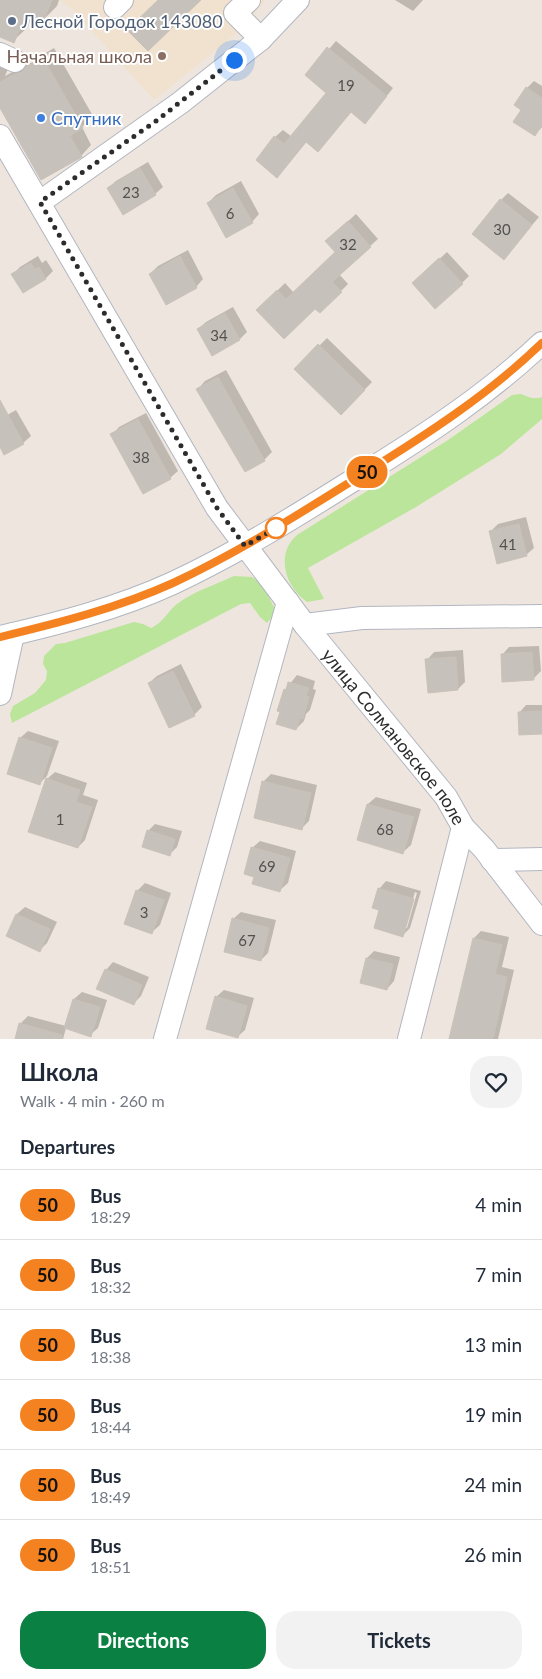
<!DOCTYPE html>
<meta charset="utf-8">
<style>
:root{--surface:#fff;--page:#f2f2f3;--text:#1f2937;--muted:#747a83;--line:#e0e1e3;--accent:#0b8043}
body{margin:0;font-family:Lato,sans-serif;background:var(--page);color:var(--text);height:100vh;display:flex;flex-direction:column;font-size:19px;white-space:nowrap}
*{box-sizing:border-box;margin:0}
p{font-size:16px;color:var(--muted)}
.icon{flex:none;width:28px;height:28px;fill:none;stroke:currentColor;stroke-width:2;stroke-linecap:round;stroke-linejoin:round}
.map{position:relative;height:1039px;overflow:hidden}
.sheet{display:flex;flex-direction:column;background:var(--surface);flex:1}
.sheet>*{flex:none}
.badge{padding:0 10px;border-radius:16px;font-size:18px;line-height:32px}
.you{position:absolute;width:25px;height:25px;margin:-12px;border:4px solid #fff;border-radius:50%;background:#1a73e8;box-shadow:0 0 0 8px #1a73e833}
.map>.badge{position:absolute;translate:-50% -50%;box-shadow:0 0 0 2px #fff}
h2{padding:0 20px;font-size:19px;line-height:45px}
.round{display:grid;place-items:center;flex:none;width:52px;height:52px;border-radius:20px;background:var(--page)}
.head{display:flex;align-items:center;justify-content:space-between;height:85px;padding:0 20px}
h1{font-size:24px;font-weight:700;line-height:38px}
.action{display:flex;gap:10px;margin-top:auto;padding:10px 20px}
.action a{flex:1;height:58px;border-radius:20px;background:var(--accent);color:#fff;font-size:20px;font-weight:700;line-height:58px;text-align:center}
.action a+a{background:var(--page);color:var(--text)}
ul{padding:0;list-style:none}
li{display:flex;align-items:center;gap:15px;height:70px;padding:0 20px;border-top:1px solid var(--line)}
li div{flex:1}
li b{display:block;font-size:19px}
li em{font-style:normal}
li .badge{min-width:55px;font-weight:700;text-align:center}
.map>svg:first-child{display:block}
.education{fill:#f0e2ce}
.green{fill:#bae59a}
.shadow{fill:#0003;fill-rule:evenodd}
.building{fill:#c6c1ba;stroke:#cac2b8}
.lines{fill:none;stroke-linecap:round;stroke-linejoin:round}
.minor-casing{stroke:#b2b6c0;stroke-width:24}
.minor{stroke:#fff;stroke-width:22}
.line-casing{stroke:#fff;stroke-width:11}
.line{stroke:#f58220;stroke-width:8}
.walk{stroke:#2c2c2c;stroke-width:5;stroke-dasharray:0 9}
.service-dot{fill:#5c6f8a;stroke:#fff;stroke-width:2}
.education-dot{fill:#8d6e63;stroke:#fff;stroke-width:2}
.shop-dot{fill:#3f7fe0;stroke:#fff;stroke-width:2}
.stop-dot{fill:#fff;stroke:#f58220;stroke-width:2.5}
.labels{text-anchor:middle;dominant-baseline:central;stroke-width:4;stroke-linejoin:round;paint-order:stroke}
.number-label{font-size:15px;fill:#525150}
.service-label{font-size:18px;fill:#4e5e75;stroke:#fff;text-anchor:start}
.education-label{font-size:18px;fill:#785e54;stroke:#fff;text-anchor:end}
.shop-label{font-size:18px;fill:#366cbe;stroke:#fff;text-anchor:start}
.street-label{font-size:18px;fill:#2c2c2c;stroke:#fff}
</style>
<div class="map">
<svg width="542" height="1039" viewBox="0 0 542 1039">
<rect width="100%" height="100%" fill="#eee6de"/>
<!-- education -->
<polygon class="education" points="59,0 266,0 241,30 154,100 72,9"/>
<!-- green -->
<g class="green">
<path d="M521,394C528,397 535,400 542,397V419L501,454L416,507L308,568L324,599L307,602C285,587 275,554 297,535L448,440L512,395Z"/>
<path d="M234,576L252,577L262,584L274,607L273,616L267,623L260,617L250,603L241,604L12,723L10,714L13,706L35,693L46,680L47,671L43,664L44,656L56,644L65,643L134,622L143,624L151,628C163,623 167,612 177,604C194,591 215,585 234,576Z"/>
</g>
<!-- shadow -->
<g class="shadow">
<polygon points="8,0 59,0 57,6 42,21 32,16 28,27 13,41 0,35 0,12"/>
<polygon points="395,0 423,0 413,11"/>
<polygon points="336,41 393,88 372,115 351,111 307,141 277,176 275,137 283,130 292,137 328,92 307,75"/>
<polygon points="54,48 93,116 82,127 91,145 81,156 0,106 0,49 12,59 5,76 27,64 34,62 39,57"/>
<polygon points="534,81 542,86 542,127 535,135 523,109 527,88"/>
<polygon points="148,162 163,187 155,194 108,188 116,181"/>
<polygon points="241,181 259,214 252,222 208,203 216,195"/>
<polygon points="508,193 539,217 504,258 501,200"/>
<polygon points="356,214 378,239 339,274 348,284 320,312 315,307 258,310 285,283 294,293 337,252 334,234"/>
<polygon points="188,250 203,279 196,287 150,274 158,266"/>
<polygon points="447,252 469,276 462,283 421,276"/>
<polygon points="38,256 42,263 46,260 53,271 46,278 13,274 20,267"/>
<polygon points="233,307 247,332 240,339 198,329 206,322"/>
<polygon points="327,338 372,382 341,414 296,369"/>
<polygon points="226,370 272,452 264,460 246,470 198,389 205,381"/>
<polygon points="16,410 31,436 23,443 5,453 0,444 0,419"/>
<polygon points="146,413 178,471 170,478 112,435 119,427"/>
<polygon points="526,517 534,548 526,555 490,532 498,524"/>
<polygon points="539,646 541,671 534,678 502,655 509,647"/>
<polygon points="463,650 465,682 458,689 427,660 434,652"/>
<polygon points="181,664 202,707 194,715 149,683 157,676"/>
<polygon points="297,675 315,681 313,689 316,690 310,710 306,714 304,721 296,729 285,690"/>
<polygon points="526,705 542,705 542,733 519,713"/>
<polygon points="28,731 59,741 47,776 40,783 20,738"/>
<polygon points="55,772 87,783 83,795 98,800 85,840 78,847 47,779"/>
<polygon points="271,774 317,785 309,821 302,828 263,782"/>
<polygon points="376,797 421,809 411,845 403,852 358,839 368,804"/>
<polygon points="155,824 182,831 177,847 170,854 148,831"/>
<polygon points="260,841 296,851 288,883 280,890 256,876 252,848"/>
<path d="M386,881L421,891L410,928L403,935L380,910L379,889ZM415,892L417,893L407,928H404Z"/>
<polygon points="145,883 171,893 160,925 152,932 137,891"/>
<polygon points="25,907 57,922 47,943 40,950 8,935 17,914"/>
<polygon points="241,912 276,920 268,953 261,960 233,919"/>
<polygon points="481,931 509,937 502,967 514,970 498,1039 450,1039 474,938"/>
<polygon points="374,951 400,957 394,981 387,989 367,958"/>
<polygon points="113,962 149,977 141,996 134,1003 106,970"/>
<polygon points="224,990 254,998 245,1030 237,1037 216,997"/>
<polygon points="82,992 107,1000 98,1028 90,1035 66,1028 63,1039 16,1039 20,1024 28,1016 66,1026 74,999"/>
</g>
<!-- building -->
<g class="building">
<polygon points="0,0 52,0 43,22 26,15 14,43 0,37 0,4 9,8 0,4"/>
<polygon points="158,0 201,0 148,51 127,30"/>
<polygon points="327,47 387,96 365,124 351,112 318,152 306,142 277,178 256,160 274,136 284,144 326,93 305,75"/>
<polygon points="43,58 83,128 70,136 82,157 41,180 0,108 0,82 15,74 22,72 26,67"/>
<polygon points="526,87 542,98 542,125 535,136 513,122 521,110 514,105"/>
<polygon points="140,168 156,195 123,215 107,188"/>
<polygon points="233,188 253,223 226,238 207,203"/>
<polygon points="500,199 532,225 504,260 472,234"/>
<polygon points="348,221 371,247 332,282 342,292 320,313 315,309 284,339 256,310 277,290 286,299 335,252 325,241"/>
<polygon points="180,256 197,288 166,305 149,274"/>
<polygon points="439,258 463,284 435,309 412,283"/>
<polygon points="31,263 35,269 39,267 46,279 23,293 11,274"/>
<polygon points="225,313 240,340 212,356 197,329"/>
<polygon points="318,344 365,390 341,415 294,369"/>
<polygon points="218,377 265,461 245,472 196,389"/>
<polygon points="0,400 24,444 4,455 0,447"/>
<polygon points="138,419 171,479 143,494 110,434"/>
<polygon points="519,524 527,556 497,564 489,531"/>
<polygon points="532,652 534,680 502,682 501,654"/>
<polygon points="456,657 458,690 428,693 425,659"/>
<polygon points="173,671 195,716 169,728 148,683"/>
<polygon points="288,682 309,688 306,696 309,697 303,719 300,718 296,730 276,724 280,712 277,711 284,689 286,690"/>
<polygon points="542,711 542,734 519,735 518,712"/>
<polygon points="19,737 52,748 40,785 7,774"/>
<polygon points="46,778 80,790 76,802 92,807 78,848 28,832"/>
<polygon points="262,781 311,793 302,830 254,818"/>
<polygon points="367,804 414,817 403,854 357,840"/>
<polygon points="147,830 175,839 170,856 142,847"/>
<polygon points="251,847 290,858 280,892 252,884 254,877 244,874"/>
<polygon points="378,888 414,899 403,937 374,928 379,910 372,908"/>
<polygon points="136,890 164,900 152,934 124,924"/>
<polygon points="16,914 50,929 40,952 6,936"/>
<polygon points="232,918 269,928 261,961 224,952"/>
<polygon points="473,938 502,945 495,974 507,977 493,1039 449,1039"/>
<polygon points="366,958 393,964 387,990 360,983"/>
<polygon points="105,969 142,985 134,1005 96,989"/>
<polygon points="215,996 247,1006 238,1038 206,1029"/>
<polygon points="73,999 100,1007 91,1037 64,1028"/>
<polygon points="19,1023 62,1035 62,1039 15,1039"/>
</g>
<g class="lines">
<defs>
<g id="minor">
<polyline points="249,0 235,13 261,39"/>
<polyline points="115,7 122,0"/>
<polyline points="0,54 15,61"/>
<path id="s1" d="M0,136L217,508L305,625L446,797L463,827L484,849L542,924"/>
<polyline points="40,202 180,103 261,39 298,0"/>
<polyline points="305,625 362,618 542,616"/>
<path d="M0,637C57,624 119,608 173,583C239,552 301,513 363,474C426,435 488,394 542,343"/>
<polyline points="0,694 13,634"/>
<polyline points="492,860 542,859"/>
<polyline points="165,1039 288,602"/>
<polyline points="409,1039 463,827"/>
</g>
</defs>
<!-- minor casing -->
<use href="#minor" class="minor-casing"/>
<!-- minor -->
<use href="#minor" class="minor"/>
</g>
<g class="lines">
<defs>
<path id="line" d="M0,637C58,623 118,608 173,583C239,552 301,513 363,474C426,435 488,395 542,343"/>
</defs>
<!-- line casing -->
<use href="#line" class="line-casing"/>
<!-- line -->
<use href="#line" class="line"/>
<!-- walk -->
<polyline class="walk" points="234,60 156,121 40,202 217,508 245,546 276,528"/>
</g>
<!-- markers -->
<circle class="service-dot" cx="12" cy="21" r="5"/>
<circle class="education-dot" cx="162" cy="56" r="5"/>
<circle class="shop-dot" cx="41" cy="118" r="5"/>
<circle class="stop-dot" cx="276" cy="528" r="10"/>
<g class="labels">
<!-- number labels -->
<g class="number-label">
<text x="346" y="85">19</text>
<text x="131" y="192">23</text>
<text x="230" y="213">6</text>
<text x="502" y="229">30</text>
<text x="348" y="244">32</text>
<text x="219" y="335">34</text>
<text x="141" y="457">38</text>
<text x="508" y="544">41</text>
<text x="60" y="819">1</text>
<text x="385" y="829">68</text>
<text x="267" y="866">69</text>
<text x="144" y="912">3</text>
<text x="247" y="940">67</text>
</g>
<!-- service labels -->
<g class="service-label">
<text x="22" y="21">Лесной Городок 143080</text>
</g>
<!-- education labels -->
<g class="education-label">
<text x="152" y="56">Начальная школа</text>
</g>
<!-- shop labels -->
<g class="shop-label">
<text x="51" y="118">Спутник</text>
</g>
<!-- street labels -->
<g class="street-label">
<text stroke="none"><textPath href="#s1" startOffset="720">улица Солмановское поле</textPath></text>
</g>
</g>
</svg>
<div class="you" style="left:234px;top:60px"></div>
<b class="badge" style="left:367px;top:472px;background:#f58220;color:#111">50</b>
</div>
<section class="sheet">
<div class="head"><div><h1>Школа</h1><p>Walk · 4 min · 260 m</p></div><a class="round"><svg class="icon" aria-label="heart" viewBox="0 0 24 24"><path d="M12 20l-8-8c-3-5 5-10 8-4 3-6 11-1 8 4z"/></svg></a></div>
<h2>Departures</h2>
<ul>
<li><span class="badge" style="background:#f58220;color:#111">50</span><div><b>Bus</b><p>18:29</p></div><em>4 min</em></li>
<li><span class="badge" style="background:#f58220;color:#111">50</span><div><b>Bus</b><p>18:32</p></div><em>7 min</em></li>
<li><span class="badge" style="background:#f58220;color:#111">50</span><div><b>Bus</b><p>18:38</p></div><em>13 min</em></li>
<li><span class="badge" style="background:#f58220;color:#111">50</span><div><b>Bus</b><p>18:44</p></div><em>19 min</em></li>
<li><span class="badge" style="background:#f58220;color:#111">50</span><div><b>Bus</b><p>18:49</p></div><em>24 min</em></li>
<li><span class="badge" style="background:#f58220;color:#111">50</span><div><b>Bus</b><p>18:51</p></div><em>26 min</em></li>
</ul>
<div class="action"><a>Directions</a><a>Tickets</a></div>
</section>
